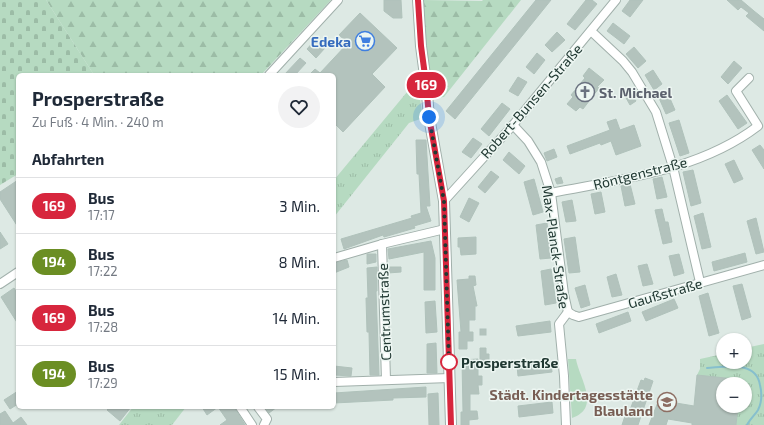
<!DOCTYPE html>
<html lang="de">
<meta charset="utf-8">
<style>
:root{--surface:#fff;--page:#f2f2f3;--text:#1f2937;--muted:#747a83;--line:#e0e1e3}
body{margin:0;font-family:"Exo 2",sans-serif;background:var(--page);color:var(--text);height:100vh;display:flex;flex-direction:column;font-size:15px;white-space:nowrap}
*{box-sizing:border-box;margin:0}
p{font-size:13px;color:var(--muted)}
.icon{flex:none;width:22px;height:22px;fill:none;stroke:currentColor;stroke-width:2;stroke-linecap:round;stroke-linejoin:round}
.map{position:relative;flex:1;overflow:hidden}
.sheet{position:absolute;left:16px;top:73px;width:320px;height:336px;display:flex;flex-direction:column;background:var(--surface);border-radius:6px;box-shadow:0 1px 3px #0004}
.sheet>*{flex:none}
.badge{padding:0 8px;border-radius:13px;font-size:14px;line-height:26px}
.buttons{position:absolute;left:716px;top:333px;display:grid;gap:8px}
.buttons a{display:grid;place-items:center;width:36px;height:36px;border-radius:50%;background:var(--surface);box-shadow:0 1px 3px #0004;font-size:20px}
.you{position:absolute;width:20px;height:20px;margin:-10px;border:3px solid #fff;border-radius:50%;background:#1a73e8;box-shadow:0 0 0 6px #1a73e833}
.map>.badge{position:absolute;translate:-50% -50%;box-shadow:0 0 0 2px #fff}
h2{padding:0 16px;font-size:15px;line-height:36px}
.round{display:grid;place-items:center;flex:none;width:42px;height:42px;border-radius:21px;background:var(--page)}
.headline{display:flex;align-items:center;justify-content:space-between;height:68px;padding:0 16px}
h1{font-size:19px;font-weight:700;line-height:30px}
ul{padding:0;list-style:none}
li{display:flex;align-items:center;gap:12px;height:56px;padding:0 16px;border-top:1px solid var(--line)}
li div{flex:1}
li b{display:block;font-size:15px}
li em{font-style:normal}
li .badge{min-width:44px;font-weight:700;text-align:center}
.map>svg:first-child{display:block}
.grass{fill:url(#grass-tufts)}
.forest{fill:url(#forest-firs)}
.cemetery{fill:url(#cemetery-stones)}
.park{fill:#b6dac1}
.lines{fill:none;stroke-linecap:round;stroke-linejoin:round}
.stream{stroke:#86bfcd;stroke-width:2}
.building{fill:#b3c3bd;stroke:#b0c2bb}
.minor-casing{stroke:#a1b0ab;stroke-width:10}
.tertiary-casing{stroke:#a1b0ab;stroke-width:12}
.minor{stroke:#fff;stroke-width:8}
.tertiary{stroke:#fff;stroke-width:10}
.line-casing{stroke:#fff;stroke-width:9}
.line{stroke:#d7263d;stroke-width:6}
.walk{stroke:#203832;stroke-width:4;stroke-dasharray:0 7.2}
.stop-dot{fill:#fff;stroke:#d7263d;stroke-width:2}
.labels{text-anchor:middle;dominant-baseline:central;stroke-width:3;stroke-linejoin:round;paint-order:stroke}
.shop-label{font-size:14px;font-weight:bold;fill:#366cbe;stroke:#edf6f2;text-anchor:end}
.worship-label{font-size:14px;font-weight:bold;fill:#5b616d;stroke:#edf6f2;text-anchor:start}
.street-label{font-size:14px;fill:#203832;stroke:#edf6f2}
.stop-label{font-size:14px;font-weight:bold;fill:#203832;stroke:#edf6f2;text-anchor:start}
.education-label{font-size:14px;font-weight:bold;fill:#785e54;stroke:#edf6f2;text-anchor:end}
</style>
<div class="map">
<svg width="764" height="425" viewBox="0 0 764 425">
<defs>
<pattern id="grass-tufts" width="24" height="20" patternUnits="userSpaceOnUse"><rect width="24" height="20" fill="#b6dac1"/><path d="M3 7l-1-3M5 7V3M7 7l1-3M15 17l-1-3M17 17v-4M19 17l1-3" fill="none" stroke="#9cbca6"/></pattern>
<pattern id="forest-firs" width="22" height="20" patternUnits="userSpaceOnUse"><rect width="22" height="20" fill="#b6dac1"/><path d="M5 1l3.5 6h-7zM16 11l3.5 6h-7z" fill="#9cbca6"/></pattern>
<pattern id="cemetery-stones" width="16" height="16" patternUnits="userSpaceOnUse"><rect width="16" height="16" fill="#b6dac1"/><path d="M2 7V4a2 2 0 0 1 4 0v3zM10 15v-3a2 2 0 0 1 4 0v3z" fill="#9cbca6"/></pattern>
</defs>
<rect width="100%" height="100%" fill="#dde9e4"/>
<!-- grass -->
<g class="grass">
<polygon points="417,80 423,118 409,123 334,217 334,180"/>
<polygon points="764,344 764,425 736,425 738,406 745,406 745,384 697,375 700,369 700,359 723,354 723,362 745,362 745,348"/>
<polygon points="133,407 186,407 172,425 119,425"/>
</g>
<!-- forest -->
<g class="forest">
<polygon points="46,0 331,0 261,75 94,75"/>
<path d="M423,0L482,1L483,0H521L444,97L436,98C424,67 424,32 423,0Z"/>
</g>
<!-- cemetery -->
<polygon class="cemetery" points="0,0 46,0 94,75 18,75 18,174 0,185"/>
<!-- park -->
<path class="park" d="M568,359H576C579,378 602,408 572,418Z"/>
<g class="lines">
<!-- stream -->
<path class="stream" d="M707,368C725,367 756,360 760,385C762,393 762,402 758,410C755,415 750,419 747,425"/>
</g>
<!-- building -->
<g class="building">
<polygon points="384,0 401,0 402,18 393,18 384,11"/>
<polygon points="536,0 551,0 455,119 446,111"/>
<polygon points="586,0 592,0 597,4 575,30 567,24"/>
<polygon points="630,0 643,0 630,17 622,11"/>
<polygon points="727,0 741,0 754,11 764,19 764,31 746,16 749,13 741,7 738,10"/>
<polygon points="360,13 397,48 372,74 385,87 343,132 334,123 334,75 309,75 315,69 320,73 348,43 339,35"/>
<polygon points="613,23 630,36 624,44 607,31"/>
<polygon points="557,32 565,40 552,52 545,45"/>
<polygon points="315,40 325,48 316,58 307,49"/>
<polygon points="634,47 646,61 638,68 626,54"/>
<polygon points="537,53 545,60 534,74 526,67"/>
<polygon points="300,58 306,63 295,75 284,75"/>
<polygon points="734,61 742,68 728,84 721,77"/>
<polygon points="589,68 604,80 597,87 599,88 583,109 580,107 576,111 567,104 573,97 571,95 585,78 583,76"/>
<polygon points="653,70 662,84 654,90 645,75"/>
<polygon points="518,77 527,82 518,96 509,91"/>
<polygon points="631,93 636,101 630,105 625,96"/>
<polygon points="668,94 675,110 666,114 659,98"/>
<polygon points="727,95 747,123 738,129 719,101"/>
<polygon points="502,103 510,109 489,136 481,129"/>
<polygon points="616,119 620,130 634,125 641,146 616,155 611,141 601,145 600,143 570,154 567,146 610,130 607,122"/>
<polygon points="679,120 689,153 680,156 669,123"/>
<polygon points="473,138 482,144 471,158 462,152"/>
<polygon points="416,140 426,140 430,206 426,206 431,221 414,226 415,228 384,237 383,235 344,249 341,239 412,218 411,216 421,213 419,174 417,174"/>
<polygon points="760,145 764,150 764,169 752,150"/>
<polygon points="554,149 557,157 547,161 544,153"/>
<polygon points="509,152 525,166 519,174 503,160"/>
<polygon points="734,160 743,179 734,183 725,164"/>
<polygon points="693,170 701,203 691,206 683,172"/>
<polygon points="491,171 499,177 485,193 478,187"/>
<polygon points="561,177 563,183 557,184 555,179"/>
<polygon points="662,177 667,197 657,199 653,179"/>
<polygon points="534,179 543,212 533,215 524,182"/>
<polygon points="18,180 18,227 0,199 0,192"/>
<polygon points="630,184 635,204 625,206 621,186"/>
<polygon points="601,192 605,212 595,214 591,194"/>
<polygon points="469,198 479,203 469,222 460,217"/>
<polygon points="572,200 576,221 566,222 562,202"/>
<polygon points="662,209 665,222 668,222 672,242 663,244 655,210"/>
<polygon points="703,213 711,247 702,249 694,216"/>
<polygon points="756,218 764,252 756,254 747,221"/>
<polygon points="547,223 551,258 540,259 536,225"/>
<polygon points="0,232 8,244 0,249"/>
<polygon points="476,237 476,254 461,255 460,247 458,247 458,238"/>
<polygon points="575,237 580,272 569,273 564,239"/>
<polygon points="431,241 435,258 435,290 424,290 424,252 389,259 388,249"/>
<polygon points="745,253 747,262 714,271 712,262"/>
<polygon points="367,254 376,254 376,262 367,264"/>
<polygon points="679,254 684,273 674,276 669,256"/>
<polygon points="347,260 349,267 334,273 334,263"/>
<polygon points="647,264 653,284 643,286 638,266"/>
<polygon points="377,267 377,291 376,291 379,375 370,375 369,332 367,332 366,298 368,298 367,268"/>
<polygon points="388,267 401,267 401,272 388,273"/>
<polygon points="551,269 556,303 545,305 541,271"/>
<polygon points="616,274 622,295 612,297 607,277"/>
<polygon points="469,276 475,276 476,285 473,286 477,306 475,306 475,320 469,320 469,332 473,332 473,341 467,341 467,349 459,349 459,332 461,332 457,280 469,279"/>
<polygon points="742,284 751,317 742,320 733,286"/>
<polygon points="585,285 590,305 581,308 575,288"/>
<polygon points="14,288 18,294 18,324 1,297"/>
<polygon points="708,293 719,333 709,336 699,296"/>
<polygon points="674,299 678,308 646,321 642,312"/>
<polygon points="435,301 437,332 426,333 425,302"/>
<polygon points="628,312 631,321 599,333 596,324"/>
<polygon points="550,321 551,332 518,336 516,326"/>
<rect x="480" y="329" width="6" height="6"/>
<polygon points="436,343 437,373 427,373 427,344"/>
<polygon points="480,348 486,348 486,354 489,354 489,362 480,362"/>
<polygon points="478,359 478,376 482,376 482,385 478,385 479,394 470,394 470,411 477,411 478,419 469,420 469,425 461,425 461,412 463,412 462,360"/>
<polygon points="551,362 552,372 518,376 517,366"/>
<polygon points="334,366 352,368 351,376 334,375"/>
<polygon points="697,375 744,380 744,384 723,384 723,406 738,406 736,425 692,425 692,423 668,419 666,425 649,425 658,402 662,403 676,403 694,406"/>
<polygon points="645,378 653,381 638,425 622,425 627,410 630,410 641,380 644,381"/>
<polygon points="426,387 426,397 393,398 393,400 334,403 334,393"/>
<polygon points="18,391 18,404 10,409 4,400"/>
<polygon points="438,393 439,425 429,425 428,394"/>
<polygon points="552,402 553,413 519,417 518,406"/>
<polygon points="110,407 131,407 120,421 107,410"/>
<polygon points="202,407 234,407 245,425 220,425 227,420 218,407 207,415"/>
<polygon points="265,407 277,407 269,413"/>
<polygon points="5,411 13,423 21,417 27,425 0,425 0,414"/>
</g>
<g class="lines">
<defs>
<g id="minor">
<polyline points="591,31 623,61 632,72 656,112 673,167 700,282"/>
<polyline points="269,75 338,0"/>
<polyline points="513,125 528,141 541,162 551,193 564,294 568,312"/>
<path d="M551,193C621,179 699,171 758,126L736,91L749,78"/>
<polyline points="444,201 513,125 616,0"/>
<polyline points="382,244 386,380"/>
<polyline points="334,258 382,244 445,229"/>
<polyline points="0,284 18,272"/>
<polyline points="568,312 573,315 579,317 764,265"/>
<polyline points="334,382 450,378"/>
<polyline points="240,407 252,425"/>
<polyline points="258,407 267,419 264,425"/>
<polyline points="566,425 564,376 559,324 568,312"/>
</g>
<polyline id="tertiary" points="418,0 421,46 426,83 429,117 444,201 451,425"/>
</defs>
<!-- minor casing -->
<use href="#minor" class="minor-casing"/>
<!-- tertiary casing -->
<use href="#tertiary" class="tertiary-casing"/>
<!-- minor -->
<use href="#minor" class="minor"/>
<!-- tertiary -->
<use href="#tertiary" class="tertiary"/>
</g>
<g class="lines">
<defs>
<polyline id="line" points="418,0 421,46 426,83 429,117 444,201 451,425"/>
</defs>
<!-- line casing -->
<use href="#line" class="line-casing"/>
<!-- line -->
<use href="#line" class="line"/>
<!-- walk -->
<polyline class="walk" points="429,117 444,201 449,362"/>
</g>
<!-- icons -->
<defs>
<symbol id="supermarket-ring" viewBox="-11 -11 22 22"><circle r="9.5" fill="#edf6f2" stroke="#3f7fe0" stroke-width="1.5"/><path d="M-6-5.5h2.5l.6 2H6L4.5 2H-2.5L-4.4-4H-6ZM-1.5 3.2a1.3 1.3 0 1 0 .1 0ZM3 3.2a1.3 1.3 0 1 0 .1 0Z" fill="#3f7fe0"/></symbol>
<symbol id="church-ring" viewBox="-11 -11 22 22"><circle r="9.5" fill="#edf6f2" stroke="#6b7280" stroke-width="1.5"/><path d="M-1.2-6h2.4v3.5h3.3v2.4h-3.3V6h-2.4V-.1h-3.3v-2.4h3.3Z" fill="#6b7280"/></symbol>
<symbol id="school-ring" viewBox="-11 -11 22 22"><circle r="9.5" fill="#edf6f2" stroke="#8d6e63" stroke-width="1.5"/><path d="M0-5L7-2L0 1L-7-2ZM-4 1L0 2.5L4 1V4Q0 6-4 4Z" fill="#8d6e63"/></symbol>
</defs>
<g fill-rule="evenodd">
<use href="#supermarket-ring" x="354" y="30" width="22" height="22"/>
<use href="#church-ring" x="574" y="81" width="22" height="22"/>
<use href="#school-ring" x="656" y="391" width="22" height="22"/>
</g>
<!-- markers -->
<circle class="stop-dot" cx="449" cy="362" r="8"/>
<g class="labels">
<!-- shop labels -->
<g class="shop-label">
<text x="351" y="41">Edeka</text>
</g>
<!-- worship labels -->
<g class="worship-label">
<text x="599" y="92">St. Michael</text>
</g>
<!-- street labels -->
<g class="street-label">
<text transform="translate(531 101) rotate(-49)">Robert-Bunsen-Straße</text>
<text transform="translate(640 173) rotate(-14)">Röntgenstraße</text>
<text transform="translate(556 247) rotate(82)">Max-Planck-Straße</text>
<text transform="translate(665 293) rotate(-16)">Gaußstraße</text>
<text transform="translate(384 312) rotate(-92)">Centrumstraße</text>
</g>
<!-- stop labels -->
<g class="stop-label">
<text x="461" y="362">Prosperstraße</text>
</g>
<!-- education labels -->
<g class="education-label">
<text x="653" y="394">Städt. Kindertagesstätte<tspan x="653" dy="16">Blauland</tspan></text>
</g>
</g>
</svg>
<div class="buttons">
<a>+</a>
<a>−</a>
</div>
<div class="you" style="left:429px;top:117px"></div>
<b class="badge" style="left:426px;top:85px;background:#d7263d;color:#fff">169</b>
<section class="sheet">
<div class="headline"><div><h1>Prosperstraße</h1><p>Zu Fuß · 4 Min. · 240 m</p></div><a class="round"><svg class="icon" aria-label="heart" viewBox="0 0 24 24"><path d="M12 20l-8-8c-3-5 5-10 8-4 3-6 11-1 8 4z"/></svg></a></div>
<h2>Abfahrten</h2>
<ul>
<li><span class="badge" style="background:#d7263d;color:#fff">169</span><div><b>Bus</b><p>17:17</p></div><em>3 Min.</em></li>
<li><span class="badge" style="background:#6b8e23;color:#fff">194</span><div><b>Bus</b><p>17:22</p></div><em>8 Min.</em></li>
<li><span class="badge" style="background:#d7263d;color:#fff">169</span><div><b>Bus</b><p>17:28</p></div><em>14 Min.</em></li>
<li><span class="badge" style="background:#6b8e23;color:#fff">194</span><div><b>Bus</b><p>17:29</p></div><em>15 Min.</em></li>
</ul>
</section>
</div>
